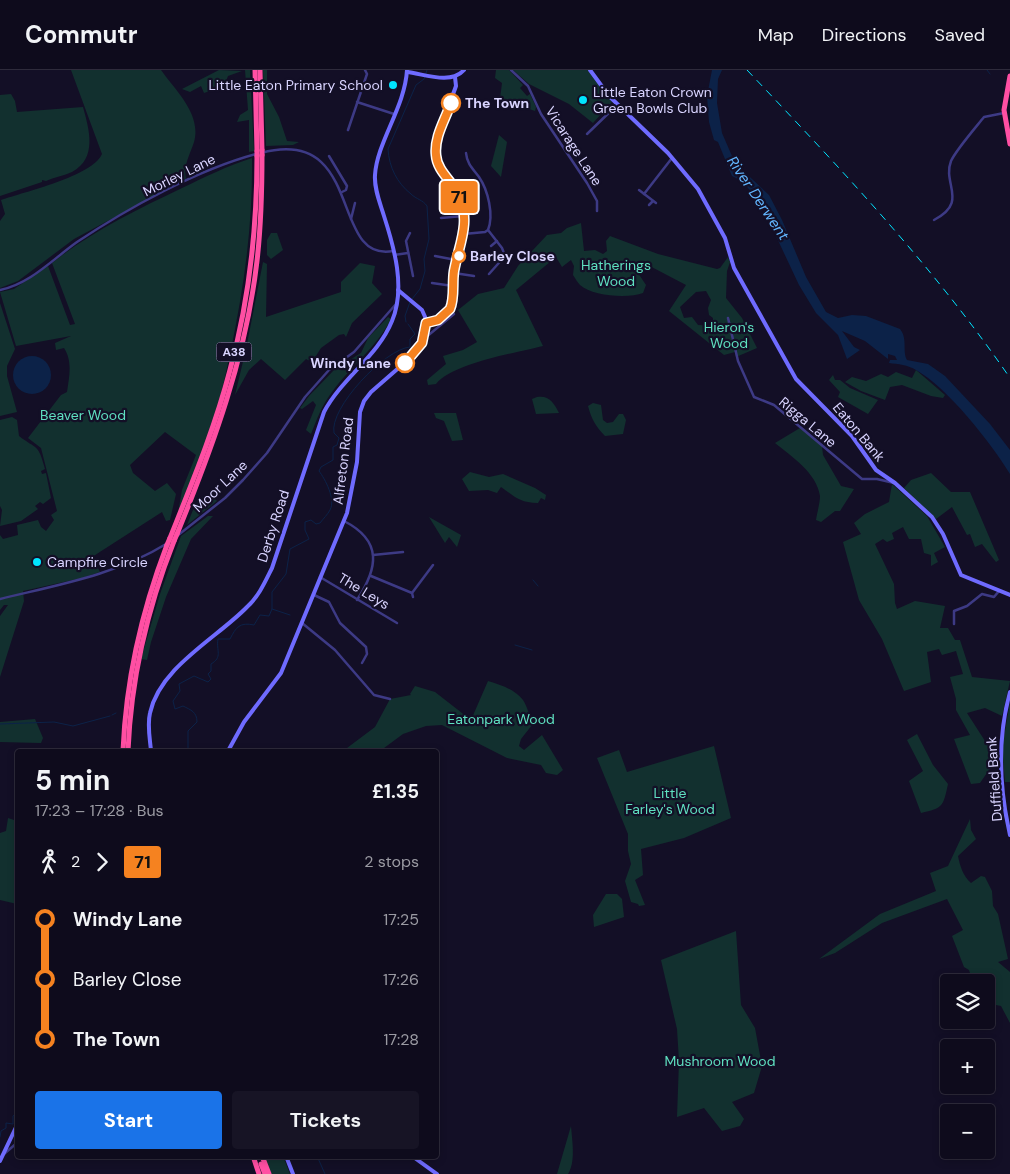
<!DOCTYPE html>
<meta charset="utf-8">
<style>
:root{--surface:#0e0b1c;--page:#171425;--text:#f1f3f6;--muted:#9b9ba3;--line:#2e2b3b;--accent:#1a73e8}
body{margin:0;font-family:"DM Sans",sans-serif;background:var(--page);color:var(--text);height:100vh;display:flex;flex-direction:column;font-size:19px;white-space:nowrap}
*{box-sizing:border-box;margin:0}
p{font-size:16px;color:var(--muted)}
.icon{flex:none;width:28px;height:28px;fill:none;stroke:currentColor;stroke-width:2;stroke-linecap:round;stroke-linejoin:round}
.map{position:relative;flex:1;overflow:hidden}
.sheet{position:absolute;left:15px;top:679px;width:424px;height:410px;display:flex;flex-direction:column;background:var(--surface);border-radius:5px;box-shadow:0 2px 8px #0003,0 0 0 1px var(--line)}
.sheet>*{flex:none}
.badge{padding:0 10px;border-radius:4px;font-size:18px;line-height:32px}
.tools{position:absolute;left:940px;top:904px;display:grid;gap:10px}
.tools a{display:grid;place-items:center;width:55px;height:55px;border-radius:5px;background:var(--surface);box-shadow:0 2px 8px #0003,0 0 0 1px var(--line);font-size:25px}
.map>.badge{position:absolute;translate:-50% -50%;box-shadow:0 0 0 2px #fff}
.legs{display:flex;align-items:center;gap:8px;height:55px;padding:0 20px;font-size:16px}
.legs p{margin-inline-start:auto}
.headline{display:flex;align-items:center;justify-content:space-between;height:85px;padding:0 20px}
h1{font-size:28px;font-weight:700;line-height:38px}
.action{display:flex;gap:10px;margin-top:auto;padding:10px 20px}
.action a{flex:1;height:58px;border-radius:5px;background:var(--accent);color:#fff;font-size:20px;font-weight:700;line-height:58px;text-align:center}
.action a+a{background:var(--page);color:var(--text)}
ul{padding:0 20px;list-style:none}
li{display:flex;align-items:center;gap:18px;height:60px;font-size:19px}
li i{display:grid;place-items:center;width:8px;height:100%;margin:0 6px;background:currentColor}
li i::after{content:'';width:12px;height:12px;margin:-6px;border:4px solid;border-radius:50%;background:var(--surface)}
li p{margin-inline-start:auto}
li:first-child i{background:linear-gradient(#0000 50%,currentColor 0)}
li:last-child i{background:linear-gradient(currentColor 50%,#0000 0)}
header{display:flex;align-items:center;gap:30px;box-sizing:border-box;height:70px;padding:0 25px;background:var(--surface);border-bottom:1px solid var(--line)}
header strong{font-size:24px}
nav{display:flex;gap:28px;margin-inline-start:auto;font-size:18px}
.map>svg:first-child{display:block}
.green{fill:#12302f;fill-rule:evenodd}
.water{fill:#0c2248}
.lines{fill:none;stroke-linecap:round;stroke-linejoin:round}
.stream{stroke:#0c2248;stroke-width:1}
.street{stroke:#3d3a85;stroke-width:2.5}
.secondary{stroke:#6f6bff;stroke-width:4}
.highway{stroke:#ff4fa3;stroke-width:5}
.rail{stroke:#00e5ff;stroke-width:1;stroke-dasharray:8 6;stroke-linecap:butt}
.highway-bridge{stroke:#ff4fa3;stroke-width:5}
.line-1-casing{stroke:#fff;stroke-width:11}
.line-1{stroke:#f58220;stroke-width:8}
.poi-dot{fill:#00e5ff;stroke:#130f26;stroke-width:2}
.stop-1-dot{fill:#fff;stroke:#f58220;stroke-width:2.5}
.labels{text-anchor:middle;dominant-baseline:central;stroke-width:4.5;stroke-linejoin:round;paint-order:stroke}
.shield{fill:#130f26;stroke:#9e99be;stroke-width:1}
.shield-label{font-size:12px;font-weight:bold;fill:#d9d4ff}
.poi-label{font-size:14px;fill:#d9d4ff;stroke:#130f26;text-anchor:start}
.stop-label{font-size:14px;font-weight:bold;fill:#d9d4ff;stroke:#130f26;text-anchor:start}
.street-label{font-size:14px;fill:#d9d4ff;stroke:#130f26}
.park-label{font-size:14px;fill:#5fe0c0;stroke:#130f26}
.water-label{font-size:15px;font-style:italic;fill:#62b6ff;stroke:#130f26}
</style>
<header>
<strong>Commutr</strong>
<nav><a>Map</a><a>Directions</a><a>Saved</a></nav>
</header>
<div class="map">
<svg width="1010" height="1104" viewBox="0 0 1010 1104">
<rect width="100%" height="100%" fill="#130f26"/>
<!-- green -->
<g class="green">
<path d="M71,0H161C175,20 202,44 194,72C190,85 183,95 186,109L74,169L18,211L0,218V151L5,144L1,130C24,122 93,106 102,84Z"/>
<polygon points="219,0 242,1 228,6 224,16 204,23 201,16 190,22 182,19"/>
<polygon points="245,0 250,0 254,81 249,82 249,50 237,52 240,45 248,40"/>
<polygon points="263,0 267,0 267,24 279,47 287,71 299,72 293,75 266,76"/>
<polygon points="496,0 509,0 523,15 520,18 527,26 530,24 536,37 535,41 500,29 502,13 495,8"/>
<polygon points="513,0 588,0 612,32 593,53 569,34 529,14"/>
<path d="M11,24L15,31L17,42L83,37C89,59 98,88 72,102C64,106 54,107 46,111L42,110V112L0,126V25Z"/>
<polygon points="499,65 507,72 501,107 491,96"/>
<path d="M252,88C253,154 244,218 230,284C225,306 221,329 213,350C203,382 190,412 178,443L182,420L196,385L165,362L130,395L133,403L155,421L167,413L176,424L170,450L166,451L162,442L92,487L100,502L82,508L23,521L24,531L0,607V546L8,535H4L0,540V465L3,469L18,465L17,455L38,450L41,457L46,461L54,450L51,445L57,441L41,378L28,368L61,325L67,322C69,307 73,292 64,278L56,280L55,273L71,266L16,276L0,222L14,219L48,196L70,255L75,254L52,193C91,162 136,140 182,118C205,107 227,96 252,88Z"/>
<path d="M581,153L584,181L595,180L603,184L607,181L606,171L610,166L658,184L717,199L720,198L728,187L730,192L727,201L726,228L742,248L757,278L736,287L735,282L724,285L669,241L686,215L644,193L638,192V203L646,215L643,223C628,229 592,226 580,215C578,213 575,208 573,205L574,196L571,190L562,197L556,187L516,220L543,276C516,283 453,293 436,314L428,315L427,310L446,294L443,286L463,280L477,272L458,240L478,224L504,218L518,196L547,165L561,163L567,158ZM706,221L711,230L708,238L709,245L713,248V256L698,255L692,247L684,248L680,237L696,222Z"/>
<polygon points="271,163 277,163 283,180 271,189 267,185 267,170"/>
<polygon points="263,192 267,194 266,247 341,222 341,212 360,193 375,196 372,213 382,224 352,253 346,267 344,264 339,265 321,278 312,292 306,289 285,310 261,289 249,300 235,325 246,279"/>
<polygon points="0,233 15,279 7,296 7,306 17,342 0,346"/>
<path d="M388,247L391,249C376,278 351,296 332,322C322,335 317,349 311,364L306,360L316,335L313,331L302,339L300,338L309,326L335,299L361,283L368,268Z"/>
<polygon points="916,300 945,325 943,328 931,326 902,315 890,317 885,330 861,321 845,312 852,307 866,311 881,304 888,307 896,302 912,308"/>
<polygon points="833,305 835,310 840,310 850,318 878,330 868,344 838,327 840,322 829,310"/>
<path d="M537,327C549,325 554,333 559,343L536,344L532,329Z"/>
<path d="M593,333L601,335L603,350L607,353L613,352L619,344H623L626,350L623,364L605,366C596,357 591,348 588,336Z"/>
<polygon points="434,343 456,343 463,370 452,371 444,351 436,348"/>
<path d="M12,347L17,350L19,366C37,380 38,373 45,399L41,401L42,404L46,403L51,428L43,434L40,432L35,436L38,439L21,451L0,456L2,440L0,436V350Z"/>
<path d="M800,358L822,376L823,385L841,416L854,419L840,441H835L821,452L816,450C817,443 820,433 820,426C817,403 791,386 775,373Z"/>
<path d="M470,402L489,407L503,404L535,418L546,425L545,430L541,428L538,433C519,433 514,426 501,417L497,423L488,420L469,421L462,409Z"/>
<polygon points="931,403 951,422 970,422 999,490 996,492 982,474 975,477 970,464 967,465 952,437 936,449 904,418 911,410"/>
<polygon points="892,414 927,446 945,477 934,483 938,492 931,496 931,485 924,483 921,469 909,469 903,457 892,463 894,469 887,472 883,469 875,474 894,514 895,533 897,539 915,531 945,536 940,558 948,558 955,570 960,570 972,607 1010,611 1002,646 985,638 967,643 985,671 998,669 998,687 980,713 971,714 954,669 970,665 956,640 956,629 950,607 963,604 956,581 942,585 939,579 927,582 931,612 904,621 882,569 859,530 843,472 861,464 854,453 865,444 889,432"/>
<path d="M210,423L217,431L187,455C193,441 195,428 210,423Z"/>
<polygon points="208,446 213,446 191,469 166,527 151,572 147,590 141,589 160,524 181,466"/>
<polygon points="429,447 461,465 457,477 449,467 445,473"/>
<path d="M488,611C501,615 514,619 523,630C528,637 527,645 536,650L521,669L519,676L524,680L542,665L563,700L557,705L546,703L541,695L507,688L442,655L426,656L403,664L380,681H343L375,657L390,629L411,625L410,624L415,616L435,622L471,650Z"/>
<polygon points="1010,632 1010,712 1005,712 1002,678"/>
<polygon points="35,649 43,668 41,673 0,672 0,652"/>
<path d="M917,664L933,695L948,714C943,737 943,738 921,743L909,711L923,701L907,670Z"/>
<polygon points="714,676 731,748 684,768 641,779 643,805 635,810 645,835 639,836 638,834 631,832 625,811 631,794 628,781 628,764 597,688 619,680 627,702"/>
<polygon points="8,748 17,751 17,834 0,830 0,763 6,761"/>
<path d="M970,749L971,760L976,769L958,786C960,796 963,806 971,813L981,806L985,807L992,821L993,836L998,844L1008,889L998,892L1010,902V953L1001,936L986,933V912H973L969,900L964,897L952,866L963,860L947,829L882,853L835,883L819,889L880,844L936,821L930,803L948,796Z"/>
<polygon points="606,824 617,824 622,829 624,847 594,857 593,845"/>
<polygon points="736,861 741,935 755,958 762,996 754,1023 732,1032 744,1049 740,1056 722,1061 704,1038 677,1047 679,991 677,959 661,890"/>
<path d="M571,1056C572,1070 576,1092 568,1104H557Z"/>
<polygon points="264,1086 283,1086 290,1104 271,1104"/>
</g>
<!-- water -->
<g class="water">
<path d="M712,0H722L718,9L717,33L722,63L735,93L769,125L782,150L806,207L826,242L838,248L852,245L866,246L900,259C908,269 902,281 907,290L928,294L945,306L990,354L1010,380V404C991,373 947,317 916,300C908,295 898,294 889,293L890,290H897L895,286L888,284V289L865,271L842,261L854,277L860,280L847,289L838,265L816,243L799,215L760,132L742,111L732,106L718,72L714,70L709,52L707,26Z"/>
<circle cx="32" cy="305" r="19"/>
</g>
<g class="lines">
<!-- stream -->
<g class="stream">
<polyline points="987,0 990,4"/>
<path d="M412,229L420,219L425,201L424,189L429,169L427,136C423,130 416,129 411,124C397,113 389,97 388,79L416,15L424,9L427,0"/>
<polyline points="406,252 405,246 410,232"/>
<polyline points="533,510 538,516"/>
<polyline points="272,539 290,545"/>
<polyline points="515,575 532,580"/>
<polyline points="112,645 116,643"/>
<polyline points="0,654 54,652 73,656 110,646"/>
<path d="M188,681V661L197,652C197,642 191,640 183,636L175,639L173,631L180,621L179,614L194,606L208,612L211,609L208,604L211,601V594C223,587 216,581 218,569H230C236,557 240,552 254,555L260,545L269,546L272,539V522L286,504L290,479L309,469L305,460V452L311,450L316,454L320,453C323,449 328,444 330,440C336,429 325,409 319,401L321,397L333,390V377L337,375L339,368L334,363C329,338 385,279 410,277V269L415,264L408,254"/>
<polyline points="0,1067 1,1061 6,1058 6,1053 13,1054 13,1046 18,1042"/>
<polyline points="317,1086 325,1104"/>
</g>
<!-- street -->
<g class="street">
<polyline points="511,0 528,16 541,44 587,113 597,131 597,141"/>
<polyline points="357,32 394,44"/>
<polyline points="348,60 367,4 365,0"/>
<polyline points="587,64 618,34"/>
<path d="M261,83C365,55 329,193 393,181"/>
<polyline points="329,86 347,116 346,120 342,122"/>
<polyline points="639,120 656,133"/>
<polyline points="644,124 672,88"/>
<polyline points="649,135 653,131"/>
<polyline points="441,148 463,146"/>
<polyline points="351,149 355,133"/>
<path d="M934,150C969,132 942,114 951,91C956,80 976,57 984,47L1004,43"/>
<polyline points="488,160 502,178 505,186 489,204"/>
<polyline points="410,163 406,171 413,206"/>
<path d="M464,164L485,162L488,160C494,145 488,120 479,107C473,99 467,94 466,83"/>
<polyline points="491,176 497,171"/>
<polyline points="394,185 408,183"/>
<polyline points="435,186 456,190"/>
<polyline points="454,203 474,206"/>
<polyline points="432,213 453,216"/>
<path d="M0,220C30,214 53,189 77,172C128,138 197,100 256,84"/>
<polyline points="728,248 738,291 754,327 774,335 862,409 877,409 894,413"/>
<polyline points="425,268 454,244"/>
<path d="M344,451C383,471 378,498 357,530"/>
<polyline points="177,466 225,428 243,410 267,383 305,327 329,300 354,282 396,234"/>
<polyline points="373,485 403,482"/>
<polyline points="371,506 412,523 413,527"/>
<polyline points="320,507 397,553"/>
<polyline points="412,523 433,495"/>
<polyline points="314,525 329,532 340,553 366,577 367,584 362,593"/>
<path d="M0,529C57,515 116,505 166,474"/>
<polyline points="302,553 335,580 374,625 390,629"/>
<polyline points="954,554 954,541 967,536 982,524 994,527 999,521"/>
<polyline points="4,1084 18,1072"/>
</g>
<!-- secondary -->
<g class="secondary">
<polyline points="590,0 609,26 668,83 698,119 725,168 734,198 796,309 852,366 876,400 895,413 932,447 943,464 961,505 1010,525"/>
<path d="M407,2C424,4 451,15 464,0"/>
<path d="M426,253L438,251L450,239C455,227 452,213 454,201C459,174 471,154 459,126C453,112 438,101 436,86C434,64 449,37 456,16L455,7"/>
<path d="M1010,622C997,669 999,717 1010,765"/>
<path d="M151,681C150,669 147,655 150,643C160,597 217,568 247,537C259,526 265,512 272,498L324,342C342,308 378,286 392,251C406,218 394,177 384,146C380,133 374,119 375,105C377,72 405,37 407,0"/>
<polyline points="228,681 244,652 281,603 347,443 357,392 360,342 364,331 371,322 410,288 425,267 426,249 422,240 398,220"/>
<polyline points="286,1086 293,1104"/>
<polyline points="412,1086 437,1104"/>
<polyline points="0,1091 18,1053"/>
</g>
<!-- highway -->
<g class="highway">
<polyline points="255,0 257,81"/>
<polyline points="260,0 262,80"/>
<polyline points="1010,6 1004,40 1010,74"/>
<path d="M177,464C213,376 246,287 257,191C261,156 262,120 262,85"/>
<path d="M170,468C192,413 215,358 230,300C249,231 257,157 257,86"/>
<path d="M123,681C126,609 141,543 167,475"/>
<path d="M128,681C131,608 147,539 174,471"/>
<polyline points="253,1086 259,1104"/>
<polyline points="262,1086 269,1104"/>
<polyline points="261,1094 265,1104"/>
</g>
<!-- rail -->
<path class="rail" d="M747,0C840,98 933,196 1010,308"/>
<!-- highway-bridge -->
<g class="highway-bridge">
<polyline points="262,80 262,85"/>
<polyline points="257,81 257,86"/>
<polyline points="174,471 177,464"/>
<polyline points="167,475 170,468"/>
</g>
</g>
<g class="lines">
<defs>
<path id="line-1" d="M405,293L422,273L426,253L438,250L450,239C455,228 452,213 454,201C459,174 471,153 459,125C452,111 437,101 436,85C434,67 445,50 451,33"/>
</defs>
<!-- line-1 casing -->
<use href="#line-1" class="line-1-casing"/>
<!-- line-1 -->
<use href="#line-1" class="line-1"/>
</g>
<!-- markers -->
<g class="poi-dot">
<circle cx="393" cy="15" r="5"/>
<circle cx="583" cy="30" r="5"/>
<circle cx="37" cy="492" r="5"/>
</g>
<g class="stop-1-dot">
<circle cx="451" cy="33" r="9"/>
<circle cx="459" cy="186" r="6"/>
<circle cx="405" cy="293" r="9"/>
</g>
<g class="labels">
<!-- shield labels -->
<rect class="shield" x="216.5" y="272.5" width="35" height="19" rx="4"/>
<g class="shield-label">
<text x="234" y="282">A38</text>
</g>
<!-- poi labels -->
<g class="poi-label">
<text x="383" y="15" text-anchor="end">Little Eaton Primary School</text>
<text x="593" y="22">Little Eaton Crown<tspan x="593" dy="16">Green Bowls Club</tspan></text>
<text x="47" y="492">Campfire Circle</text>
</g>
<!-- stop labels -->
<g class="stop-label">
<text x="465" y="33">The Town</text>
<text x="470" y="186">Barley Close</text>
<text x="391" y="293" text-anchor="end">Windy Lane</text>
</g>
<!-- street labels -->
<g class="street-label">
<text transform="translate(574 76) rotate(57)">Vicarage Lane</text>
<text transform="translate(179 105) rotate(-26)">Morley Lane</text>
<text transform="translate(808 352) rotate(40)">Rigga Lane</text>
<text transform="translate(859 362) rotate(50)">Eaton Bank</text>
<text transform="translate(343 391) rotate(-83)">Alfreton Road</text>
<text transform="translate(220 416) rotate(-43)">Moor Lane</text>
<text transform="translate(273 456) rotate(-72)">Derby Road</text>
<text transform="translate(364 521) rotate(31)">The Leys</text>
<text transform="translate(994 709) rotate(-94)">Duffield Bank</text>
</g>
<!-- park labels -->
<g class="park-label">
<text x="616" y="195">Hatherings<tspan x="616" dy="16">Wood</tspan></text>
<text x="729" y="257">Hieron's<tspan x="729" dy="16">Wood</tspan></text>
<text x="83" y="345">Beaver Wood</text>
<text x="501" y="649">Eatonpark Wood</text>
<text x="670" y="723">Little<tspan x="670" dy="16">Farley's Wood</tspan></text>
<text x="720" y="991">Mushroom Wood</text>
</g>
<!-- water labels -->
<g class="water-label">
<text transform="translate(758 128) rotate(56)">River Derwent</text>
</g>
</g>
</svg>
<div class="tools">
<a><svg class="icon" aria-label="layers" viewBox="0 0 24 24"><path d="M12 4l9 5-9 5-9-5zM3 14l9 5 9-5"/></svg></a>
<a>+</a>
<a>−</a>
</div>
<b class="badge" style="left:459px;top:127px;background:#f58220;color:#111">71</b>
<section class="sheet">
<div class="headline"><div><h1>5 min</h1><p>17:23 – 17:28 · Bus</p></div><b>£1.35</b></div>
<div class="legs"><svg class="icon" aria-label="walk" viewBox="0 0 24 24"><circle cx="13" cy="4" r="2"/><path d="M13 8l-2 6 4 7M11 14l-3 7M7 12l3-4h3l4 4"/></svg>2<svg class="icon" aria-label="forward" viewBox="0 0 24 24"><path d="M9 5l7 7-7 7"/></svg><b class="badge" style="background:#f58220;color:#111">71</b><p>2 stops</p></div>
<ul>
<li><i style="color:#f58220"></i><b>Windy Lane</b><p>17:25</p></li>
<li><i style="color:#f58220"></i><span>Barley Close</span><p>17:26</p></li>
<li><i style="color:#f58220"></i><b>The Town</b><p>17:28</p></li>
</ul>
<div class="action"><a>Start</a><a>Tickets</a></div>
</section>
</div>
